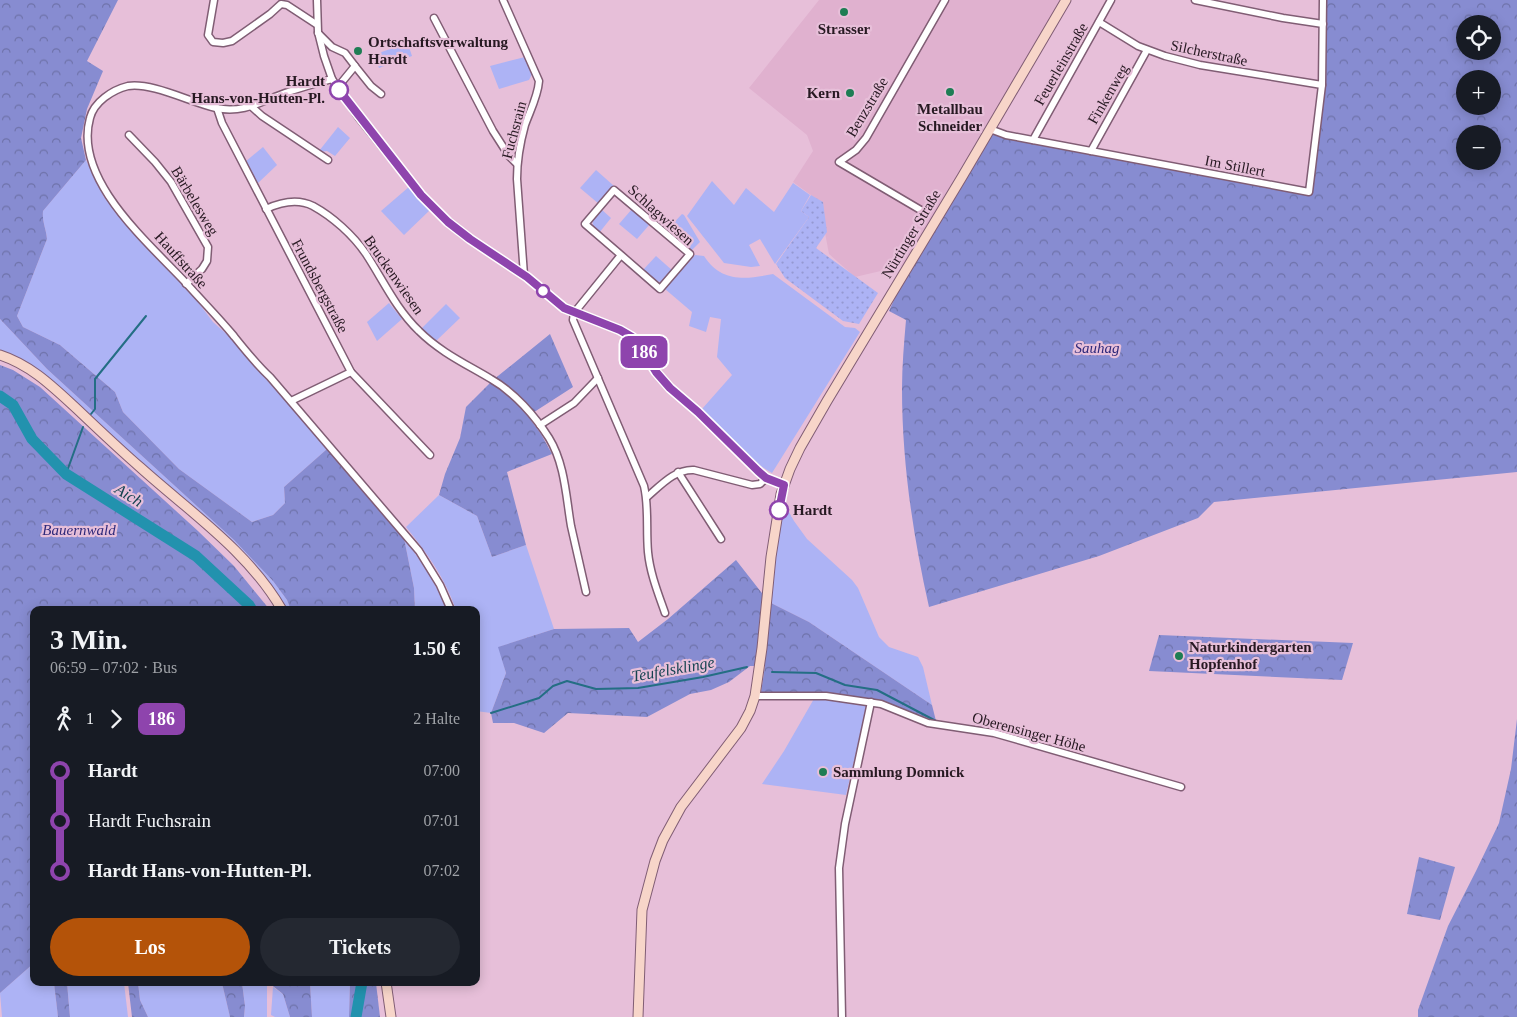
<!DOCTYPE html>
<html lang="de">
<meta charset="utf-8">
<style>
:root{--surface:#171b24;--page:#242831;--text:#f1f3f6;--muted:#9ea1a6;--accent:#b45309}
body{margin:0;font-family:Georgia,serif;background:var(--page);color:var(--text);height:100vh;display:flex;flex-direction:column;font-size:19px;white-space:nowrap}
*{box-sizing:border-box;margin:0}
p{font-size:16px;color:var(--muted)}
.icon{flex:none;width:28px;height:28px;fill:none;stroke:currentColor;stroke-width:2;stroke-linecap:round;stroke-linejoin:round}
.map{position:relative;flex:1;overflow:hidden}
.side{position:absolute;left:30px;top:606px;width:450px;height:380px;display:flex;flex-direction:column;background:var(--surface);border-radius:10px;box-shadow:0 2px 12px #0003}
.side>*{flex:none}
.badge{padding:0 10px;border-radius:8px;font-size:18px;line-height:32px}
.buttons{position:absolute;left:1456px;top:15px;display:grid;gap:10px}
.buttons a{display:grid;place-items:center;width:45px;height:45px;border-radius:50%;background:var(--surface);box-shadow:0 2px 12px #0003;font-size:25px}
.map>.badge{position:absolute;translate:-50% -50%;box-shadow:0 0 0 2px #fff}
.legs{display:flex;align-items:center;gap:8px;height:55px;padding:0 20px;font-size:16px}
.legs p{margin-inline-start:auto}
.summary{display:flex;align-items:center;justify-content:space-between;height:85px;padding:0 20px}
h1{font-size:28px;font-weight:700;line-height:38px}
.cta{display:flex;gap:10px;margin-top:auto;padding:10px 20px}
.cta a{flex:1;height:58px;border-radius:30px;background:var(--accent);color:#fff;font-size:20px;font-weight:700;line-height:58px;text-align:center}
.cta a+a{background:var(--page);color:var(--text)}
ul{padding:0 20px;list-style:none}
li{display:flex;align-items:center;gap:18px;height:50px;font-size:19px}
li i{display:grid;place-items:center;width:8px;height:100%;margin:0 6px;background:currentColor}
li i::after{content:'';width:12px;height:12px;margin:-6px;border:4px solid;border-radius:50%;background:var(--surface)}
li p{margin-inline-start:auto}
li:first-child i{background:linear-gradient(#0000 50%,currentColor 0)}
li:last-child i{background:linear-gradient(currentColor 50%,#0000 0)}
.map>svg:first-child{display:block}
.built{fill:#e0b1cf}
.green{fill:#adb3f5}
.forest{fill:url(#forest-crowns);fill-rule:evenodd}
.garden{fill:url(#garden-dots)}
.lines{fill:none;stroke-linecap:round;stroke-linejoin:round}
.stream{stroke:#246e84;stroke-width:2}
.river{stroke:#2292ae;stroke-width:11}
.minor-casing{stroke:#805d74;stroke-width:9}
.secondary-casing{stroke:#805d74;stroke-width:11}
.minor{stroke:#fff;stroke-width:6}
.secondary{stroke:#f7d5c9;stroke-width:9}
.line-1-casing{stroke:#fff;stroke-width:11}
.line-1{stroke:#8e44ad;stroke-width:8}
.poi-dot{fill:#1e7d54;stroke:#e7bfd9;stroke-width:2}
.stop-1-dot{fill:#fff;stroke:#8e44ad;stroke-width:2.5}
.labels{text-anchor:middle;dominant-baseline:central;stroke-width:4.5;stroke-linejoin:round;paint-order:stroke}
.poi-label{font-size:15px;font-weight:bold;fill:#271922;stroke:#e7bfd9;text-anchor:start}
.street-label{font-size:15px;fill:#271922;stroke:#e7bfd9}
.stop-label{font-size:15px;font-weight:bold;fill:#271922;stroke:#e7bfd9;text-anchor:end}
.park-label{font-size:15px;font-style:italic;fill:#2f297a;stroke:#e7bfd9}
.water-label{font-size:16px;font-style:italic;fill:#154350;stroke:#e7bfd9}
</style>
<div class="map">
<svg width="1517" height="1017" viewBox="0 0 1517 1017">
<defs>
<pattern id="forest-crowns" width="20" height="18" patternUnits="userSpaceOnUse" patternTransform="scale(1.25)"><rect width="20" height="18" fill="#878cd1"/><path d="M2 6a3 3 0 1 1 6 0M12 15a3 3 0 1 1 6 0" fill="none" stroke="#6e72a9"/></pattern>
<pattern id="garden-dots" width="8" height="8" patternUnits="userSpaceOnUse" patternTransform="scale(1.25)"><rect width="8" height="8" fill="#adb3f5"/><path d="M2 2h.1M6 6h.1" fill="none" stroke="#9599d2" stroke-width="1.8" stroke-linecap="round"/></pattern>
</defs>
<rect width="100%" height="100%" fill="#e7bfd9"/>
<!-- built -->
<polygon class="built" points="819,0 1066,0 911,262 902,266 855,277 829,254 819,201 793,182 813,151 807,135 749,88"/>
<!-- green -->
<g class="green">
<polygon points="396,47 409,47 412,56 379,68 373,55"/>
<polygon points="525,57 532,74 529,80 499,89 490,66"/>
<polygon points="338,127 350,138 335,156 327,151 320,152 319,151"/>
<polygon points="263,147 277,165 257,184 245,162"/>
<path d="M86,160L104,197L118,214L192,294L213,322L230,337L327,449L284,487L285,503L273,515L252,522L179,469L123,412L115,392L60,345L23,327L17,316L47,239C46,228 42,222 43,211Z"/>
<polygon points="596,170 614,186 599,204 580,188"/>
<polygon points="712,181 734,205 746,188 774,212 793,183 810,195 801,211 809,217 775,264 760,239 749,245 760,266 751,267 724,263 687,216"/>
<polygon points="410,186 430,210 404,235 381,211"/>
<path d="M601,209L611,218L599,233C588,222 593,219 601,209Z"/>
<polygon points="632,209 650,224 637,239 619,224"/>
<polygon points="682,214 684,215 700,242 691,251 667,230"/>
<path d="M695,255L704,256C721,282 744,280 773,274L845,327L855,328L860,332L772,473C746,459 723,430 702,409L732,375L717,357L721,319L710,317L706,332L689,326L692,312L665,289Z"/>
<polygon points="656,256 673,271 661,282 655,281 643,270"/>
<polygon points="389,303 402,319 377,341 367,322"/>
<polygon points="446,304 460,318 436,341 421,329"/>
<polygon points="0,319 47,369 234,540 273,581 287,600 291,610 286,610 271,586 57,385 0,351"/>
<path d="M439,495L477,516L492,557L526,545L554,629L499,647L506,673L491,713L476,711V610H456C445,578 427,553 406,527Z"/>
<polygon points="784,503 794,521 807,539 852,580 858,588 879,637 889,647 918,657 923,667 932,705 809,622 769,602"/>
<path d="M404,538C421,561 436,583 447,610H415L414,588Z"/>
<polygon points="815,697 867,706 846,795 762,784 784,751"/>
<polygon points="34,963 34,982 54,983 58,1017 2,1017 0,993"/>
<polygon points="67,983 124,983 128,1017 70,1017"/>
<polygon points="138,983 222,983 230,1017 148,1017 140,1000"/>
<polygon points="242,983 267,983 267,1017 244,1017 245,1006"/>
<polygon points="310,983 350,983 349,1017 312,1017"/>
<polygon points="273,987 283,994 290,1017 275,1017 271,1015"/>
</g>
<!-- forest -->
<g class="forest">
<path d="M0,0H118L87,61L103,71L87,109L81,138L86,160L43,211C42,222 46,228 47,239L17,316L23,327L60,345L115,392L123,412L179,469L252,522L273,515L285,503L284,487L327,449L404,538L414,588L415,610H291L287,600L273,581L234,540L47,369L0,319Z"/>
<path d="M1323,0H1517V472L1214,502L1198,518L1099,556L929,607C913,536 902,462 902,389C902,366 904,343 906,320L889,311L911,262L990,129L1309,192L1319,113ZM1465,24H1492V51H1465ZM1465,79H1492V106H1465ZM1465,134H1492V161H1465Z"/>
<polygon points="550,334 573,387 528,416 541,434 552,454 507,472 526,545 492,557 477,516 439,495 445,474 460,438 466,407 493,380"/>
<polygon points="0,365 13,370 40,387 198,531 234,566 270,610 34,610 34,963 0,993"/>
<polygon points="736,560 769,602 809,622 932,705 936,721 936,724 871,701 761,692 765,666 750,666 729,682 711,690 690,694 647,717 568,713 544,733 514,723 493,723 491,713 506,673 498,647 554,629 629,628 638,642 668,619"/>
<polygon points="1159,635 1353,643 1342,680 1149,671"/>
<polygon points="1517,719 1517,1017 1418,1017 1418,1010 1448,926 1476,871 1499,823 1511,769"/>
<polygon points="1419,857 1455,867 1440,920 1407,914"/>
<polygon points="54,983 67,983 70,1017 58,1017"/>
<polygon points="128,983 138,983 140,1000 148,1017 132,1017"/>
<polygon points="222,983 242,983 245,1006 244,1017 230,1017"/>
<polygon points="269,983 310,983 312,1017 290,1017 283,994"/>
<polygon points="350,983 376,983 380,1017 349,1017"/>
</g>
<!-- garden -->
<polygon class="garden" points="811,195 823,202 827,232 816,248 878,293 859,324 843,321 785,278 776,264 809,217 801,211"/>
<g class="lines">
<!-- stream -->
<g class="stream">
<polyline points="91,414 95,409 95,379 146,316"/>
<polyline points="66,474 83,427"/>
<polyline points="772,672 816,673 845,685 877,690 936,721"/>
<polyline points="491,713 539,698 553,686 567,681 596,689 638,688 703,677 747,667"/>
</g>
<!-- river -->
<g class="river">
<polyline points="0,396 13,405 32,439 66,474 196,556 249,605 252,610"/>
<polyline points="356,1017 362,982"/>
</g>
<defs>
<g id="minor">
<polyline points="214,0 208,35 213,42 223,43 232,41 270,14 281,4 287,5 316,24"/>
<polyline points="317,0 318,32 324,56 332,79 359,118 421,195 437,211 461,233 527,277 564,308 620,330 632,337 638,343 656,371 670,388 698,412 766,478 784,485"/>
<path d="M503,0L539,81C538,96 530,111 525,125C520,143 517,161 517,179L524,275"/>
<polyline points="1195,0 1283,18 1323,24"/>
<polyline points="434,18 493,131 509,156 517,164"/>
<polyline points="1099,22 1138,46 1165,56 1200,65 1322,85"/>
<polyline points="318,33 332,47 345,53 355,66 337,88"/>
<polyline points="355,66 371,86 381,94"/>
<path d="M332,79C317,83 303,87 288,92C263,100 245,114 216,108C192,103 152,82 128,86C112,90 94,102 90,118C73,180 149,243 187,284C202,301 218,317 233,335C245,350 256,364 270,377L419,551L440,585L451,610"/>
<polyline points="252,107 262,116 328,160"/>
<polyline points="217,108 222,123 351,372 430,455"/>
<polyline points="990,129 1006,135 1309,192 1322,85 1323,0"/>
<polyline points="129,135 155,162 171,182 208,247 207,261 202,269 186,284"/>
<polyline points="1033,140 1111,0"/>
<polyline points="1091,151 1147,50"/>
<path d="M266,209C281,202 297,198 313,206C333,217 353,235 366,254C383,280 396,309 419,331C440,352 466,364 491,379C514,392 535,416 549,438C565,464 566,497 571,526C576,548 581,570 586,592"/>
<polyline points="924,212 839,162 856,150 866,138 945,0"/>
<path d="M621,255L660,289L690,254L614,190L585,224L621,255L574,313L573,320L644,486C649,507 646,530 648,552C650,573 658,593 665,613"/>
<polyline points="291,401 351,372"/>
<polyline points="540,425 574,403 598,378"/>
<polyline points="678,472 721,539"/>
<path d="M647,497C661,485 675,469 694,470L752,485L760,484L766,478"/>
<polyline points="755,696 826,696 881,704 928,723 994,733 1181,787"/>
<polyline points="842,1017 839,868 845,824 871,702"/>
</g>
<g id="secondary">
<path d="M0,355C31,365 53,387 77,409C98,429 119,449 141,468C190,512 249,552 282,610"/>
<polyline points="386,982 391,1017"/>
<polyline points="638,1017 642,910 655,861 663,840 681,807 741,728 750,711 755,696 762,648 771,557 781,494 790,469 800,448 827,401 962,177 1066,0"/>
</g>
</defs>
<!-- minor casing -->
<use href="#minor" class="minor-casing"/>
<!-- secondary casing -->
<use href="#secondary" class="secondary-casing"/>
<!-- minor -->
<use href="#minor" class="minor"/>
<!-- secondary -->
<use href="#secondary" class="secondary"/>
</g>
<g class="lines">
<defs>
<polyline id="line-1" points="339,90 421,195 448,222 470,239 527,277 564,308 620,330 632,337 638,343 656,372 670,388 698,412 758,471 766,478 784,485 779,510"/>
</defs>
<!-- line-1 casing -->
<use href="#line-1" class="line-1-casing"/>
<!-- line-1 -->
<use href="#line-1" class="line-1"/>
</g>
<!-- markers -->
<g class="poi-dot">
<circle cx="844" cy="12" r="5"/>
<circle cx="358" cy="51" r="5"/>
<circle cx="950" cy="92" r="5"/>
<circle cx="850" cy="93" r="5"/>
<circle cx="1179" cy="656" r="5"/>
<circle cx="823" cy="772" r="5"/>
</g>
<g class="stop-1-dot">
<circle cx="339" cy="90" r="9"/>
<circle cx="543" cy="291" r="6"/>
<circle cx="779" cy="510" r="9"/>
</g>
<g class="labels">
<!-- poi labels -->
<g class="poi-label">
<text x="844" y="29" text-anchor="middle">Strasser</text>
<text x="368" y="42">Ortschaftsverwaltung<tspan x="368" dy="17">Hardt</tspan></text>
<text x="840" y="93" text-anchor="end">Kern</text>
<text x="950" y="109" text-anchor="middle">Metallbau<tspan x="950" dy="17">Schneider</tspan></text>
<text x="1189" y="647">Naturkindergarten<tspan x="1189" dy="17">Hopfenhof</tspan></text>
<text x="833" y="772">Sammlung Domnick</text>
</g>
<!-- street labels -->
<g class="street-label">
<text transform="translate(1209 53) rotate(12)">Silcherstraße</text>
<text transform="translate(1061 64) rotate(-60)">Feuerleinstraße</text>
<text transform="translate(1108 94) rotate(-60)">Finkenweg</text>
<text transform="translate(867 107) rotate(-59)">Benzstraße</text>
<text transform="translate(514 130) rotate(-75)">Fuchsrain</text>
<text transform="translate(1235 166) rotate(11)">Im Stillert</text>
<text transform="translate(195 201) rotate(59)">Bärbelesweg</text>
<text transform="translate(661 215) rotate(42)">Schlagwiesen</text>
<text transform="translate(911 234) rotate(-59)">Nürtinger Straße</text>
<text transform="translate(181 260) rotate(48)">Hauffstraße</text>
<text transform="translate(394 275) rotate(55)">Bruckenwiesen</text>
<text transform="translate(320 286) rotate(62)">Frundsbergstraße</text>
<text transform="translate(1029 732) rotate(15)">Oberensinger Höhe</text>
</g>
<!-- stop labels -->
<g class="stop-label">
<text x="325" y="81">Hardt<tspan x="325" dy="17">Hans-von-Hutten-Pl.</tspan></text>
<text x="793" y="510" text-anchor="start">Hardt</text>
</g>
<!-- park labels -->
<g class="park-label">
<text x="1097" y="348">Sauhag</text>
<text x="79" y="530">Bauernwald</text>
</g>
<!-- water labels -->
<g class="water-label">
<text transform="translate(129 495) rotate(32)">Aich</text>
<text transform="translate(673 669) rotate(-10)">Teufelsklinge</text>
</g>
</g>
</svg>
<div class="buttons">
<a><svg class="icon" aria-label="locate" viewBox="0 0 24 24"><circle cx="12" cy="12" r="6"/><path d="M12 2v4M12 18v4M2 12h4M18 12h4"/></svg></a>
<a>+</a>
<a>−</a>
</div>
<b class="badge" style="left:644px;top:352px;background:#8e44ad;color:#fff">186</b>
<section class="side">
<div class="summary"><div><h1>3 Min.</h1><p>06:59 – 07:02 · Bus</p></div><b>1.50 €</b></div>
<div class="legs"><svg class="icon" aria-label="walk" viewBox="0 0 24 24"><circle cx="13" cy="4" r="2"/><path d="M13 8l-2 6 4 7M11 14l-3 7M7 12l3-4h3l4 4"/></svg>1<svg class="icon" aria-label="forward" viewBox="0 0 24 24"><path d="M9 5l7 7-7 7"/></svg><b class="badge" style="background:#8e44ad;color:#fff">186</b><p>2 Halte</p></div>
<ul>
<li><i style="color:#8e44ad"></i><b>Hardt</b><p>07:00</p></li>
<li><i style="color:#8e44ad"></i><span>Hardt Fuchsrain</span><p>07:01</p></li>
<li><i style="color:#8e44ad"></i><b>Hardt Hans-von-Hutten-Pl.</b><p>07:02</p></li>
</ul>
<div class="cta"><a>Los</a><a>Tickets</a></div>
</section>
</div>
